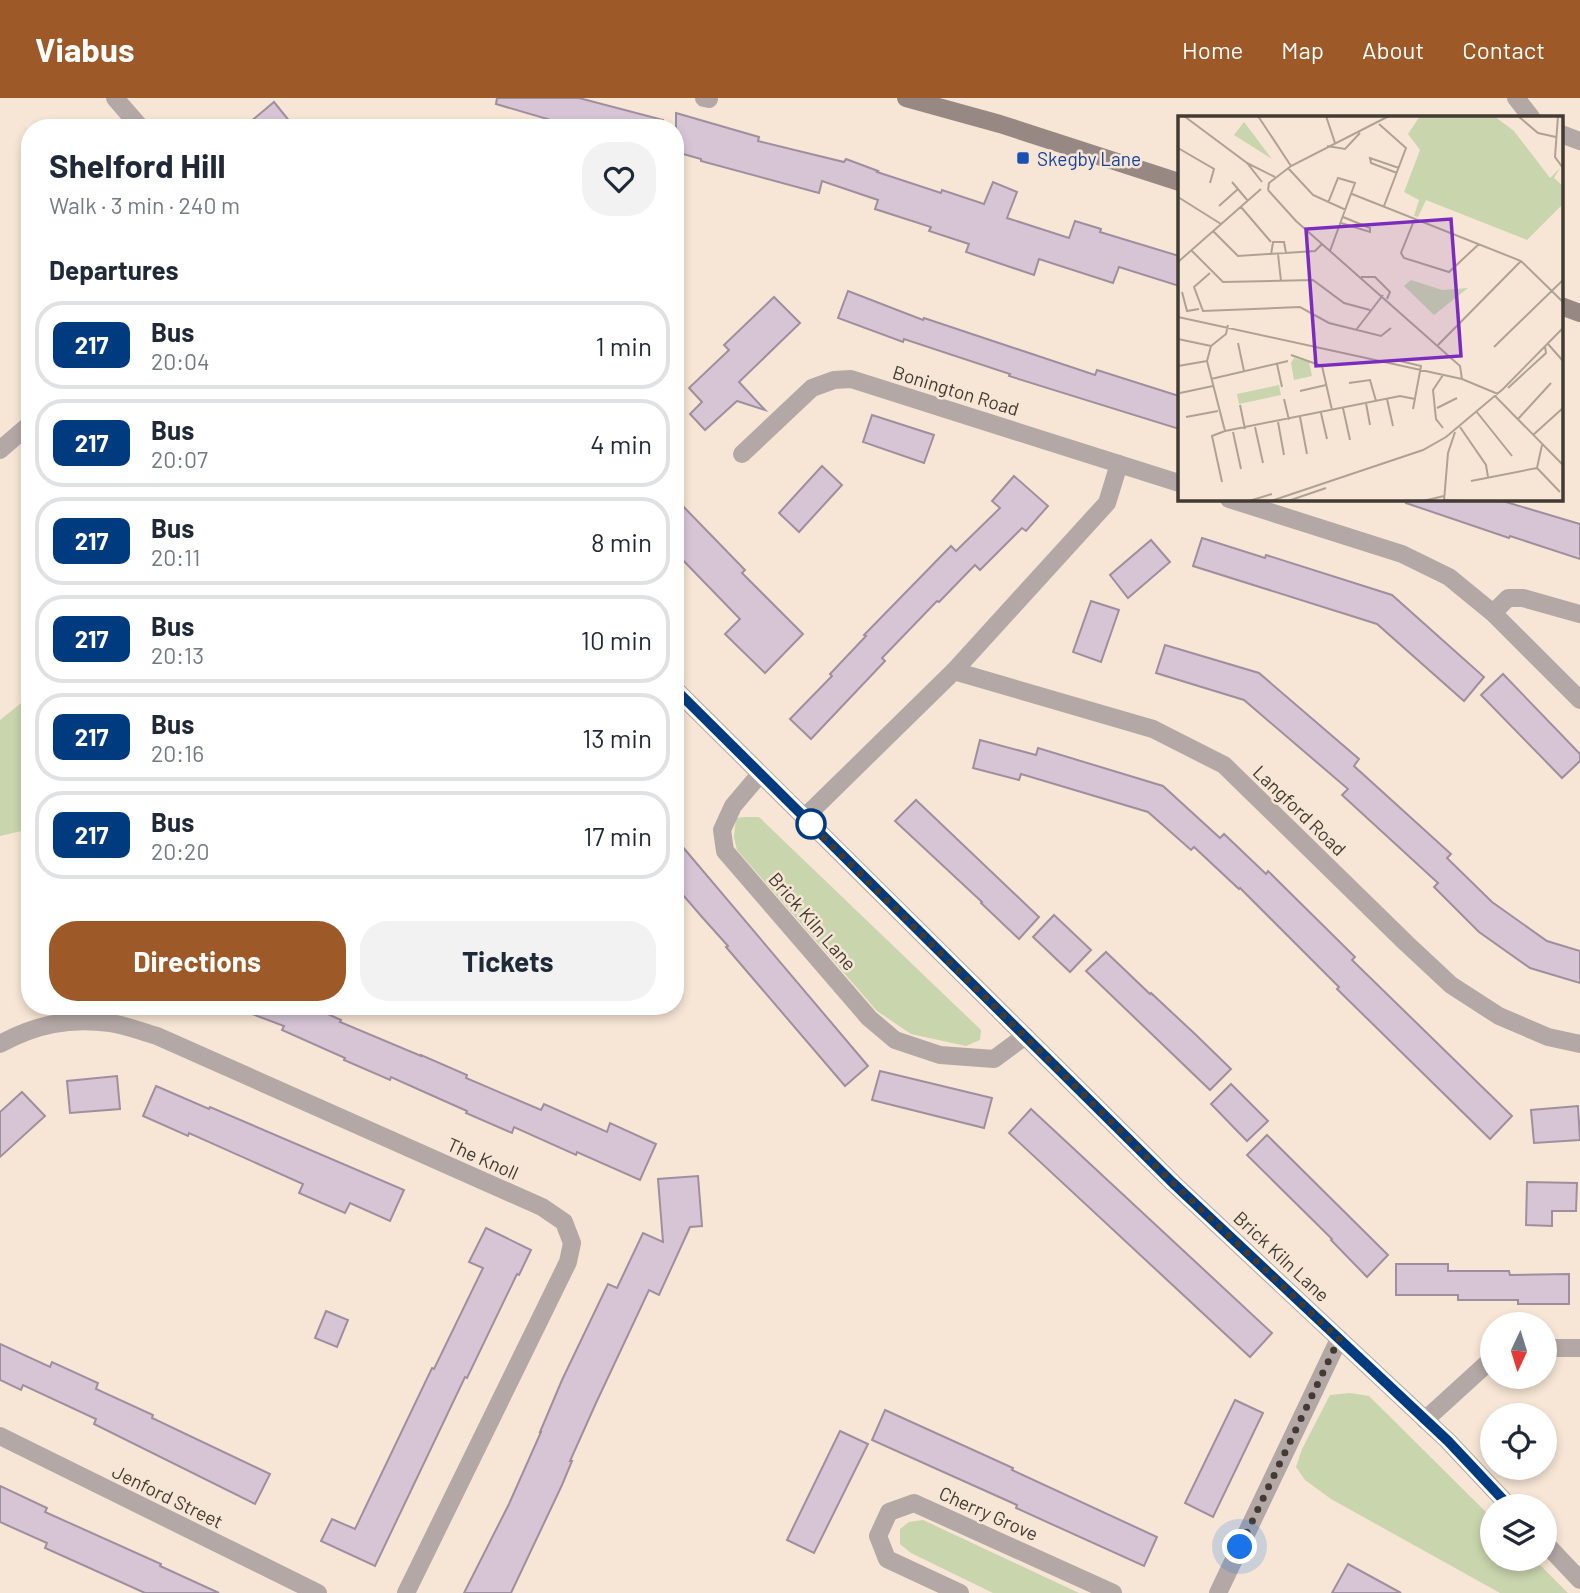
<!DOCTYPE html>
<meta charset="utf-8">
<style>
:root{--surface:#fff;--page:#f2f2f3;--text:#1f2937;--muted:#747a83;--line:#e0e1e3;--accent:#9d5a28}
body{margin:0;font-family:Barlow,sans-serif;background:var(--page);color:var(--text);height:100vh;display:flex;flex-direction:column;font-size:26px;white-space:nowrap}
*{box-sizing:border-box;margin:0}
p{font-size:23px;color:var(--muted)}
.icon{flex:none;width:38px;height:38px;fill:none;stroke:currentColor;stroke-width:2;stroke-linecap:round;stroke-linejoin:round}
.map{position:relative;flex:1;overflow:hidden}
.details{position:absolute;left:21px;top:21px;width:663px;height:896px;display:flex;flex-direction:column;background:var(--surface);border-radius:28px;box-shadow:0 4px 10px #0003}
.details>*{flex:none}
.badge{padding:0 14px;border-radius:10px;font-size:24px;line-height:46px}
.needle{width:46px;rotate:184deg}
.buttons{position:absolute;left:1480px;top:1214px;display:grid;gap:14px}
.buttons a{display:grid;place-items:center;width:77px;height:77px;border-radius:50%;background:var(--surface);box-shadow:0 4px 10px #0003;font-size:35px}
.you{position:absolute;width:35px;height:35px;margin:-18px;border:5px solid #fff;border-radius:50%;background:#1a73e8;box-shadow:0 0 0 10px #1a73e833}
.map>.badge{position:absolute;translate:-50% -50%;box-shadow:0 0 0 4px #fff}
h2{padding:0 28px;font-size:26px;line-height:63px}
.round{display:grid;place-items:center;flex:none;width:74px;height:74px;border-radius:28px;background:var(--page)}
.head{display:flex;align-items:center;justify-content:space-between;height:119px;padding:0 28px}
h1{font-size:33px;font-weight:700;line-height:52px}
.primary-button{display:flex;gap:14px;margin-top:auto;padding:14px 28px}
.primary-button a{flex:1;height:80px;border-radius:28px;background:var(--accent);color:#fff;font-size:28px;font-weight:700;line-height:80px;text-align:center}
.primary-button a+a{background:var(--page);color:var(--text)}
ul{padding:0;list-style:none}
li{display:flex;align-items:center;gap:21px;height:88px;margin:0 14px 10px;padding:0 14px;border:4px solid var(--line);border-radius:28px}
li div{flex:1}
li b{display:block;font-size:26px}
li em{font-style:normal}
li .badge{min-width:77px;font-weight:700;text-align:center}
header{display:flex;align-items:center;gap:42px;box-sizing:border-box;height:98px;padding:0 35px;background:var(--accent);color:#fff}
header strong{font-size:33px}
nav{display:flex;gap:38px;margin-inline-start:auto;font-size:24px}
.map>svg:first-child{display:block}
.green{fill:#c8d5ad}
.building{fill:#d7c5d6;stroke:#9f8f9e;stroke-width:2}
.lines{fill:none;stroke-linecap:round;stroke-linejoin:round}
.minor{stroke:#b3a8a5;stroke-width:18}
.tertiary{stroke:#b3a8a5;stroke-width:18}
.secondary{stroke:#988884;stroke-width:18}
.line-casing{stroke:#fff;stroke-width:16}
.line{stroke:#003b80;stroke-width:10}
.walk{stroke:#423b34;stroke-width:7;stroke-dasharray:0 12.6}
.transit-dot{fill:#1a4fb4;stroke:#f7e6d5;stroke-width:2.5}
.stop-dot{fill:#fff;stroke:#003b80;stroke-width:3.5}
.labels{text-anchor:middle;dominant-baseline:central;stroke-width:5;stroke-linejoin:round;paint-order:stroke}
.transit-label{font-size:19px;fill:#164399;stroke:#f7e6d5;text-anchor:start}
.street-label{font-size:19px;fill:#423b34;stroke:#f7e6d5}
.inset-road{fill:none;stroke:#afa295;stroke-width:2}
.view{fill:#7b2cbf;fill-opacity:0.15;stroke:#7b2cbf;stroke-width:3.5}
.inset-edge{fill:none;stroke:#423b34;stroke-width:3.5}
</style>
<header>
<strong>Viabus</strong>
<nav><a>Home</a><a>Map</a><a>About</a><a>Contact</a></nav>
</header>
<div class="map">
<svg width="1580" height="1495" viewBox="0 0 1580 1495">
<rect width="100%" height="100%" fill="#f7e6d5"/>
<!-- green -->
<g class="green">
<polygon points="30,598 30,731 0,738 0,622"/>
<polygon points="745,719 759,719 981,932 980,942 966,948 911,936 877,913 737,752 734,739 736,720"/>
<polygon points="1350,1295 1369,1298 1493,1421 1493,1461 1534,1461 1568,1495 1500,1495 1331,1401 1305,1382 1296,1369 1302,1351 1330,1297"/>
<polygon points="923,1422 1079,1495 993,1495 911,1455 900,1446 900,1431 909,1424"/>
</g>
<!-- building -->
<g class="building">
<polygon points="497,0 579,0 663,22 662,30 578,30 496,6"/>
<polygon points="274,4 295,30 243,30"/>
<polygon points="676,15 759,39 758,43 844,64 846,61 878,73 877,74 941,95 942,92 984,106 993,84 1017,94 1007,120 1069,140 1075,123 1101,131 1100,134 1179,158 1179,188 1119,169 1113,185 1039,161 1034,177 966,154 969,146 929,133 931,129 875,111 878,102 822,83 819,95 701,63 701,61 676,54"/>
<polygon points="848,193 923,222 924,220 1095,277 1097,272 1179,298 1179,331 1009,278 1010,276 904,241 903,244 838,220"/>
<polygon points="774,199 800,225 739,284 765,312 737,303 705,332 690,316 702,304 689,290 729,252 724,247"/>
<polygon points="872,317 934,337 924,365 863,344"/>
<polygon points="822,368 842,387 799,434 779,415"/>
<polygon points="1014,378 1048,408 1026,433 1022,430 980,472 975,467 939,504 937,503 882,560 885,563 811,641 790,621 832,578 830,576 866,538 864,537 951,448 956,453 1000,410 992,403"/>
<polygon points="676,401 745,472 742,475 803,536 765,575 725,536 740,521 676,455"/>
<polygon points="1407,401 1496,401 1580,426 1580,461 1510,438 1509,440 1406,405"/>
<polygon points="1202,440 1265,460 1266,457 1392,497 1484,579 1464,603 1377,526 1193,468"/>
<polygon points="1151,442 1170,464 1128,500 1110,477"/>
<polygon points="1091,503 1119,512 1101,564 1073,554"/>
<polygon points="1165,547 1259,575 1359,661 1354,668 1451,756 1447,760 1492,804 1547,843 1580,853 1580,885 1530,870 1479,834 1434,789 1438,785 1342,697 1348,691 1244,602 1156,575"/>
<polygon points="1503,576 1580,656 1580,663 1562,680 1481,597"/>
<polygon points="980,642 1036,657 1038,650 1163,688 1220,740 1224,736 1266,776 1268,773 1355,859 1352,862 1512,1018 1490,1041 1337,891 1339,889 1240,790 1239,791 1194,749 1191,752 1148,714 1021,676 1019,682 973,670"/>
<polygon points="916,702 1039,819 1019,841 981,805 982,804 895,723"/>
<polygon points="676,741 868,968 845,988 726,849 728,848 702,819 677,790 676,792"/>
<polygon points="1054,817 1091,852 1070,874 1033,839"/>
<polygon points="1106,854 1150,896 1151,895 1195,936 1231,971 1210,992 1086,873"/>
<polygon points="236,908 310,908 341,922 340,924 421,958 421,957 467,977 466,980 541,1012 544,1006 607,1034 610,1025 656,1046 640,1082 577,1054 576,1057 514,1029 512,1035 466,1015 467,1013 431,997 391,979 390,982 344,962 345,960 282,932 284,928 236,910"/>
<polygon points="880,973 992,1000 984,1030 872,1002"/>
<polygon points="117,978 120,1011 70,1015 67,983"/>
<polygon points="1231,986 1268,1023 1247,1043 1211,1006"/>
<polygon points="156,988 209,1011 210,1009 404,1092 390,1123 350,1105 345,1115 299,1095 303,1086 189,1035 188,1038 143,1018"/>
<polygon points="22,994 45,1018 0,1059 0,1014"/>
<polygon points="1578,1008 1580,1042 1534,1045 1531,1012"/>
<polygon points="1031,1011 1272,1235 1250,1259 1009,1035"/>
<polygon points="1267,1037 1388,1157 1367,1179 1331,1142 1332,1141 1247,1057"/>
<polygon points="698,1078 702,1128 690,1129 659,1197 649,1192 596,1305 570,1363 572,1363 562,1387 511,1495 464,1495 509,1406 541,1334 540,1334 562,1282 608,1186 617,1190 643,1135 663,1144 658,1081"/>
<polygon points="1527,1084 1577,1085 1576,1113 1552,1113 1552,1128 1526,1127"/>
<polygon points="486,1130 531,1152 519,1177 517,1176 467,1280 465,1279 375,1468 321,1443 332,1421 355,1431 432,1270 434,1271 483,1170 469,1164"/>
<polygon points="1396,1166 1448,1166 1448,1173 1509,1173 1510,1177 1569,1176 1569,1206 1518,1206 1518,1202 1458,1202 1458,1197 1396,1197"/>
<polygon points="326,1213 348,1222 337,1249 315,1240"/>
<polygon points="0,1246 50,1269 52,1264 98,1285 96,1291 153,1317 152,1320 270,1376 255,1406 94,1326 96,1321 23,1287 21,1292 0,1282"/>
<polygon points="1235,1302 1263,1315 1213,1419 1185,1405"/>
<polygon points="885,1312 1013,1370 1012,1372 1157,1439 1144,1468 1016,1410 1017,1407 872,1342"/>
<polygon points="840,1333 868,1346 814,1455 787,1442"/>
<polygon points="0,1388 47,1410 45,1414 161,1466 160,1468 219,1495 145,1495 45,1450 47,1445 0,1424"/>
<polygon points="1348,1466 1401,1495 1332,1495"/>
</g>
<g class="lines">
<!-- minor -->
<g class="minor">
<polyline points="704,0 709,1"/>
<polyline points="1516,0 1531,19"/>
<polyline points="1561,36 1580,43"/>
<polyline points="0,352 30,326"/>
<polyline points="742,356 812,290 834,282 851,281 1179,385"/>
<polyline points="1229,401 1402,456 1449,479 1493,515 1580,602"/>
<polyline points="1493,515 1508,500 1523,500 1580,516"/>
<polyline points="954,573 1153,631 1224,667 1406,845 1451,887 1499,918 1548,939 1580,946"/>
<polyline points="760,676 733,708 722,732 725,753 869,920 895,942 940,957 994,961 1025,938"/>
<polyline points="804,720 954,573 1107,405 1119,366"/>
<path d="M0,946C36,926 69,920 110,925C126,927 142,934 157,938L542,1109L564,1124L572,1145L568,1164L406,1495"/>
<polyline points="1545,1250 1580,1250"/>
<polyline points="1425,1322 1493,1260"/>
<polyline points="0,1338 318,1495"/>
<polyline points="960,1495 887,1461 878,1438 889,1414 914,1405 1113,1495"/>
<polyline points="1218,1495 1339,1241"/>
</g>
<!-- tertiary -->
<g class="tertiary">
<polyline points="115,0 141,30"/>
<polyline points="676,592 1173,1085 1448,1343 1510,1409"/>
<polyline points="1545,1445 1580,1482"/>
</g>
<!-- secondary -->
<g class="secondary">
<polyline points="906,0 1000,26 1179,84"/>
<polyline points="1561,208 1580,215"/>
</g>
</g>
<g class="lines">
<defs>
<polyline id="line" points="676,592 1173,1085 1448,1343 1510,1409"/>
</defs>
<!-- line casing -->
<use href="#line" class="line-casing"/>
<!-- line -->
<use href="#line" class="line"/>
<!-- walk -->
<polyline class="walk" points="811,726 804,720 1173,1085 1339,1241 1240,1449"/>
</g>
<!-- markers -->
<rect class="transit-dot" x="1016" y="53" width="14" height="14" rx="3.5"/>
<circle class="stop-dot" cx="811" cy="726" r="14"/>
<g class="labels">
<!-- transit labels -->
<g class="transit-label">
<text x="1037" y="60">Skegby Lane</text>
</g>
<!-- street labels -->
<g class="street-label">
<text transform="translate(956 292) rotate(17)">Bonington Road</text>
<text transform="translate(1300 712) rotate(44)">Langford Road</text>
<text transform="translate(813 823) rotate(49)">Brick Kiln Lane</text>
<text transform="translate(483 1060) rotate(24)">The Knoll</text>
<text transform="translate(1282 1158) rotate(43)">Brick Kiln Lane</text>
<text transform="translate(168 1398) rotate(26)">Jenford Street</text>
<text transform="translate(989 1415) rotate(24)">Cherry Grove</text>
</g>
</g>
<!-- overview -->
<g transform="translate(1178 18)">
<rect width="385" height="385" fill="#f7e6d5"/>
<path d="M242,0H316L336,15L372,62L382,52L376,62L385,70V88L349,124L248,84L240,101L236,100L241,84L226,76L242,34L230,18ZM66,6L94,43L56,19ZM233,164L264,174L290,172L256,199L226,170ZM116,242L131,246L134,260L116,264L113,247ZM101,269L103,279L61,288L59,278Z" fill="#c8d5ad"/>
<path class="inset-road" d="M6,0L69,47L84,66M80,0L113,50M148,0L157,27M340,0L360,17L378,21M380,0L377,41L385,52M201,8L228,32L206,90M149,30L167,33L182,17M0,32L36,53L32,67M69,47L97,61M110,52L135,79L168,94M219,57L193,47L192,42L221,52M54,66L70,85M90,74L118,105L282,250L284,263M90,74L91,67L113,50L211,0M174,78L343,145L385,186M0,81L43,108M150,87L160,62L177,67L152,135M41,90L60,73M63,91L93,126M237,102L223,137L226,142L271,156L301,128M163,107L192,116V112L165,101M35,115L60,140L137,135L144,128M13,134L45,166L135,164L166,187L192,194M100,138L103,165M93,139L95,126H106L108,137M0,146L83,73M32,157L16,171L25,195L122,191L151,207L203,220L213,212M183,161H197L212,176L209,183M4,176L9,195L21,193M0,201L284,263L320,278M50,209L48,218L33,230L29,245L47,315L222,280L237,283M178,214L205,179M0,223L33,230M60,227L66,255M370,228L385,245M260,229L343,145M316,231L385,164M113,239L144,250L154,294M218,244L243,250L235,293M99,248L104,271M0,250L29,245M33,263L110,245M171,267L192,264L198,285M330,272L368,237L367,230M122,275L148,269M2,277L35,270M317,280L385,349M106,283L111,304M209,283L215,310M188,287L192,309M62,289L67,313M165,292L172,324M259,292L279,282M298,295L334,340M143,297L149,323M8,301L40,295M122,301L129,338M340,303L373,267M100,306L106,339M77,311L85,347M282,311L308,349L310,361M265,312L258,303L255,274L265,259M55,316L63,353M355,319L385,292M359,352L382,376M293,365L359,352L364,329M44,366L34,320L47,315M266,384L290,385M71,385L94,378M93,385L245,334L268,321L325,273L385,212M110,385L148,372M245,385L266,380M266,385L270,337L277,316"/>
<path class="view" d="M273,103L283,240L138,250L128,113Z"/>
<rect width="385" height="385" class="inset-edge"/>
</g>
</svg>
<div class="buttons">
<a><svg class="needle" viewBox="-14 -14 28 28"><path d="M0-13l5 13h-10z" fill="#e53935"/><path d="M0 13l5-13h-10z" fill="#747a83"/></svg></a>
<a><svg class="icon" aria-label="locate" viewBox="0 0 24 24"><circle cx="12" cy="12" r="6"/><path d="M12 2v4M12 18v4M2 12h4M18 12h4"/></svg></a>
<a><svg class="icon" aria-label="layers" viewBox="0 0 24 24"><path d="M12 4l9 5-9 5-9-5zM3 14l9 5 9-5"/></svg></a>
</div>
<div class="you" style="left:1240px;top:1449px"></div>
<section class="details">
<div class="head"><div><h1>Shelford Hill</h1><p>Walk · 3 min · 240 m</p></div><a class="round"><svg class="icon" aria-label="heart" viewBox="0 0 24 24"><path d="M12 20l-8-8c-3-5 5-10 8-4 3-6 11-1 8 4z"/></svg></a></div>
<h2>Departures</h2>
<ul>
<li><span class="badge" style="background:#003b80;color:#fff">217</span><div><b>Bus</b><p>20:04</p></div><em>1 min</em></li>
<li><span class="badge" style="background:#003b80;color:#fff">217</span><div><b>Bus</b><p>20:07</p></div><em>4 min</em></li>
<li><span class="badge" style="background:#003b80;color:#fff">217</span><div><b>Bus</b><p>20:11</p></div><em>8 min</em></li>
<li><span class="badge" style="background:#003b80;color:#fff">217</span><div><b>Bus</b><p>20:13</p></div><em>10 min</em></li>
<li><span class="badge" style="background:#003b80;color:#fff">217</span><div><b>Bus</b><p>20:16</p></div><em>13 min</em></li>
<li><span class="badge" style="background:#003b80;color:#fff">217</span><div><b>Bus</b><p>20:20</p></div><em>17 min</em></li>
</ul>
<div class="primary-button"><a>Directions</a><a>Tickets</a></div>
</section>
</div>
